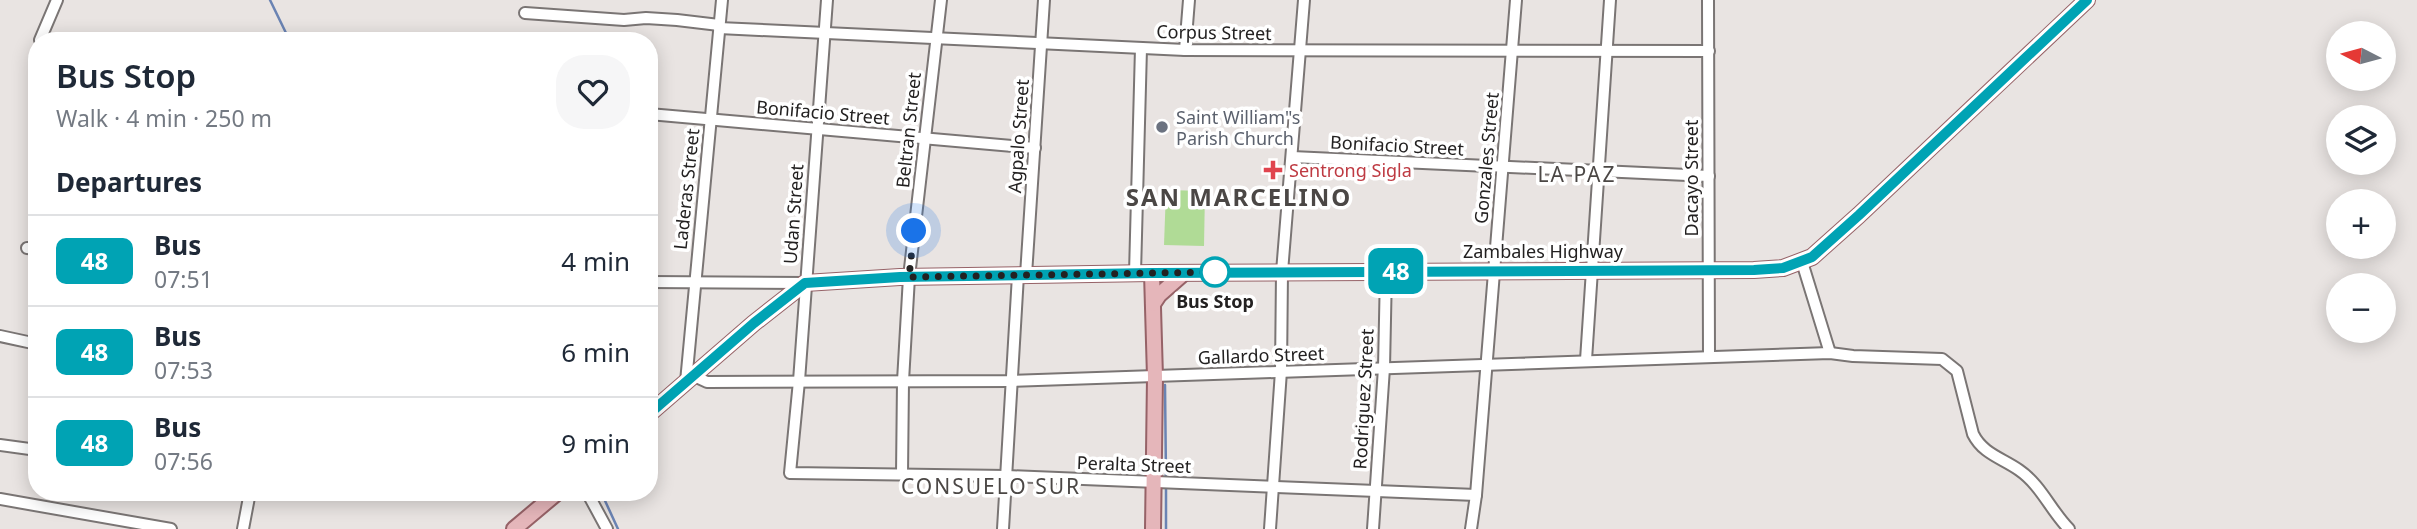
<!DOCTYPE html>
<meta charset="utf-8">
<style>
:root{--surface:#fff;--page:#f6f6f7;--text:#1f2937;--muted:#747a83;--line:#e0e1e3}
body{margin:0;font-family:"Noto Sans",sans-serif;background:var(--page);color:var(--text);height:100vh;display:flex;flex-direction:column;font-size:26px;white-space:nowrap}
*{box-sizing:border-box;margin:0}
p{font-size:23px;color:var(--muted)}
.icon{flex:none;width:38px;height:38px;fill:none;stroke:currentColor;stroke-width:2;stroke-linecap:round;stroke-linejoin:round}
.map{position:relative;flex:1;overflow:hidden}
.panel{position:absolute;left:28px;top:32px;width:630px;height:469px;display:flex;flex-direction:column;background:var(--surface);border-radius:28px;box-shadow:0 4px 18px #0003}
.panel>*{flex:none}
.badge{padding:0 14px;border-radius:10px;font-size:24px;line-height:46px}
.needle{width:46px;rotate:276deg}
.fabs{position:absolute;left:2326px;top:21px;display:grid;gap:14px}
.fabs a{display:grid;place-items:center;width:70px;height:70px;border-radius:50%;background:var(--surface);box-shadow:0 4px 18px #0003;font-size:35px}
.you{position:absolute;width:35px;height:35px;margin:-18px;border:5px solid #fff;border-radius:50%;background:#1a73e8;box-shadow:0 0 0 10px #1a73e833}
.map>.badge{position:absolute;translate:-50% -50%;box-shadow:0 0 0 4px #fff}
h2{padding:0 28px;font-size:26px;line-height:63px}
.round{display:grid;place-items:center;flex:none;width:74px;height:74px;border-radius:28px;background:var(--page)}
.overview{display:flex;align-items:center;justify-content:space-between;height:119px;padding:0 28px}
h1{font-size:33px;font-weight:600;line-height:52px}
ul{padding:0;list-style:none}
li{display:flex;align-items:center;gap:21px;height:91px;padding:0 28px;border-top:2px solid var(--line)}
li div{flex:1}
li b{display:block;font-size:26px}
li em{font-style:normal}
li .badge{min-width:77px;font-weight:700;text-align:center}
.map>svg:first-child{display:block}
.green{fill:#b0db96}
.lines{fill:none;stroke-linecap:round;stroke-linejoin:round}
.stream{stroke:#6a83b3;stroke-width:2.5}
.minor-casing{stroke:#7a7574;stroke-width:14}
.major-casing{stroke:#966267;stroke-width:18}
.minor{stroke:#fff;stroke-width:10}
.major{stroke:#e5b6ba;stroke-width:14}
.line-casing{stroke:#fff;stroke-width:16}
.line{stroke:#00a3b4;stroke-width:10}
.walk{stroke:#232121;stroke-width:7;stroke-dasharray:0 12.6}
.worship-dot{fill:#6b7280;stroke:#fff;stroke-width:2.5}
.health-dot{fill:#e0444e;stroke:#fff;stroke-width:2.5}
.stop-dot{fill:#fff;stroke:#00a3b4;stroke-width:3.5}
.labels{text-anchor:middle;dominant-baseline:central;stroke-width:7;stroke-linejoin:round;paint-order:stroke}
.street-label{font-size:18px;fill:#232121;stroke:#fff}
.worship-label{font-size:18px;fill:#5b616d;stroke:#fff;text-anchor:start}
.health-label{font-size:18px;fill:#be3a42;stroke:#fff;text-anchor:start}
.stop-label{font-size:18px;font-weight:bold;fill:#232121;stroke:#fff}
.quarter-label{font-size:21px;letter-spacing:2px;fill:#4b4745;stroke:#fff}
.district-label{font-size:24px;font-weight:bold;letter-spacing:2px;fill:#4b4745;stroke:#fff}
</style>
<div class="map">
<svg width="2417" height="529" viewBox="0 0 2417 529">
<rect width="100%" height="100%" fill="#e9e4e2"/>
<!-- green -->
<polygon class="green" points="1166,190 1205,191 1204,246 1164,245"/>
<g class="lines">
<!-- stream -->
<g class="stream">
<polyline points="270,0 286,33 297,40"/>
<polyline points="1165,385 1166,478"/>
<polyline points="1166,486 1166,529"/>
<polyline points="601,492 618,529"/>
</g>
<defs>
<g id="minor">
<polyline points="827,0 799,381 790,473 1007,476 1476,495"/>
<polyline points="1708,0 1709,356"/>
<polyline points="525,13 624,20 646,18 677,20 719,25"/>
<polyline points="719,28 1185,50 1709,51"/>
<polyline points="40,40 57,0"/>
<polyline points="1185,50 1189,0"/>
<polyline points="649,114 1035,148"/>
<polyline points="1292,157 1709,176"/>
<polyline points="27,248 37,249"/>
<polyline points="1802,262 1830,353"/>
<polyline points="1135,273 1141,48"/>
<polyline points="1026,275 1044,0"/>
<polyline points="649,282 805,283"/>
<polyline points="0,336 37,344"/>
<polyline points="1586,360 1610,0"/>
<path d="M694,376L707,382L1012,381L1830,353L1853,356L1942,359L1957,371L1973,434C1983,454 2002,458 2019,470C2041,485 2051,511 2069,529"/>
<polyline points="686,382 722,0"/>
<polyline points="0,445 37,450"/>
<polyline points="902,474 903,381 909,277 941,0"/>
<polyline points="587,492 607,529"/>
<polyline points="0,499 171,529"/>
<polyline points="243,529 250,492"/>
<polyline points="1003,529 1018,275"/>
<polyline points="1270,529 1281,371 1282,272 1304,0"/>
<polyline points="1373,529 1384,368 1386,271"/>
<polyline points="1471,529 1476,495 1516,0"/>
</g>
<g id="major">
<polyline points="1152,273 1155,377 1153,529"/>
<polyline points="1153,304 1159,295 1184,273"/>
<polyline points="649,414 754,323 805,283 900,277 1152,273 1754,270 1783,268 1812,257 1859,215 2087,0"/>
<polyline points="514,529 558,492"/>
</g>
</defs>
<!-- minor casing -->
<use href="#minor" class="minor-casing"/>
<!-- major casing -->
<use href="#major" class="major-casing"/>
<!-- minor -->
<use href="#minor" class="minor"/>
<!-- major -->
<use href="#major" class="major"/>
</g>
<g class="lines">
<defs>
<polyline id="line" points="649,414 754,323 805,283 900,277 1152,273 1754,270 1783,268 1812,257 1859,215 2087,0"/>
</defs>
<!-- line casing -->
<use href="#line" class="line-casing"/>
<!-- line -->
<use href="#line" class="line"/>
<!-- walk -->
<polyline class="walk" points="914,231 909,277 1219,272 1215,272"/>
</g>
<!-- markers -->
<circle class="worship-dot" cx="1162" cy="127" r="7"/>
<path class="health-dot" d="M1269.5 159.5h7v7h7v7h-7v7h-7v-7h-7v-7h7z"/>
<circle class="stop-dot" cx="1215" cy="272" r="14"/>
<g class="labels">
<!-- street labels -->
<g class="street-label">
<text transform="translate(1214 32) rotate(1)">Corpus Street</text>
<text transform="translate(823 112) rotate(5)">Bonifacio Street</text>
<text transform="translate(908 130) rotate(-84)">Beltran Street</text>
<text transform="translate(1018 136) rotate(-86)">Agpalo Street</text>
<text transform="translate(1397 145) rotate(3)">Bonifacio Street</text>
<text transform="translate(1486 158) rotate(-85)">Gonzales Street</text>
<text transform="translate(1691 178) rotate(-90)">Dacayo Street</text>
<text transform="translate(686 189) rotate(-84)">Laderas Street</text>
<text transform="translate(793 214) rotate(-86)">Udan Street</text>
<text x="1543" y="251">Zambales Highway</text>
<text transform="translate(1261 355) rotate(-2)">Gallardo Street</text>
<text transform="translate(1363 399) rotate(-87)">Rodriguez Street</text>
<text transform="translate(1134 464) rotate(2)">Peralta Street</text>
</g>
<!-- worship labels -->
<g class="worship-label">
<text x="1176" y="117">Saint William"s<tspan x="1176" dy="21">Parish Church</tspan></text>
</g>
<!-- health labels -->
<g class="health-label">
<text x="1289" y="170">Sentrong Sigla</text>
</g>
<!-- stop labels -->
<g class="stop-label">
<text x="1215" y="301">Bus Stop</text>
</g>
<!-- quarter labels -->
<g class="quarter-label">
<text x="1577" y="174">LA PAZ</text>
<text x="991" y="486">CONSUELO SUR</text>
</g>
<!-- district labels -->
<g class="district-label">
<text x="1239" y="196">SAN MARCELINO</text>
</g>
</g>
</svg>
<div class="fabs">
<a><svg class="needle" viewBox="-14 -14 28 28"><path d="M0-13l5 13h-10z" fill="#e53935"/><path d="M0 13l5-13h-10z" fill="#747a83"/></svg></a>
<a><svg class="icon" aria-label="layers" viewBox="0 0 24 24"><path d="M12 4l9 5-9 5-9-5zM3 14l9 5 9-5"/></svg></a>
<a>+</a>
<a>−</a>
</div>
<div class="you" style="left:914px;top:231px"></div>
<b class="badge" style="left:1396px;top:271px;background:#00a3b4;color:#fff">48</b>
<section class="panel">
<div class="overview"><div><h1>Bus Stop</h1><p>Walk · 4 min · 250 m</p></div><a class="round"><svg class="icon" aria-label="heart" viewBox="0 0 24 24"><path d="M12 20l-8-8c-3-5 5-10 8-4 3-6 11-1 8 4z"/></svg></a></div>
<h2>Departures</h2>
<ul>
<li><span class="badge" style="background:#00a3b4;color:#fff">48</span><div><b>Bus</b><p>07:51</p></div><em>4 min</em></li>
<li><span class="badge" style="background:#00a3b4;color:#fff">48</span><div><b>Bus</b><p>07:53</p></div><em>6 min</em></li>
<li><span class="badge" style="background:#00a3b4;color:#fff">48</span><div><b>Bus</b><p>07:56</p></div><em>9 min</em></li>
</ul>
</section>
</div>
